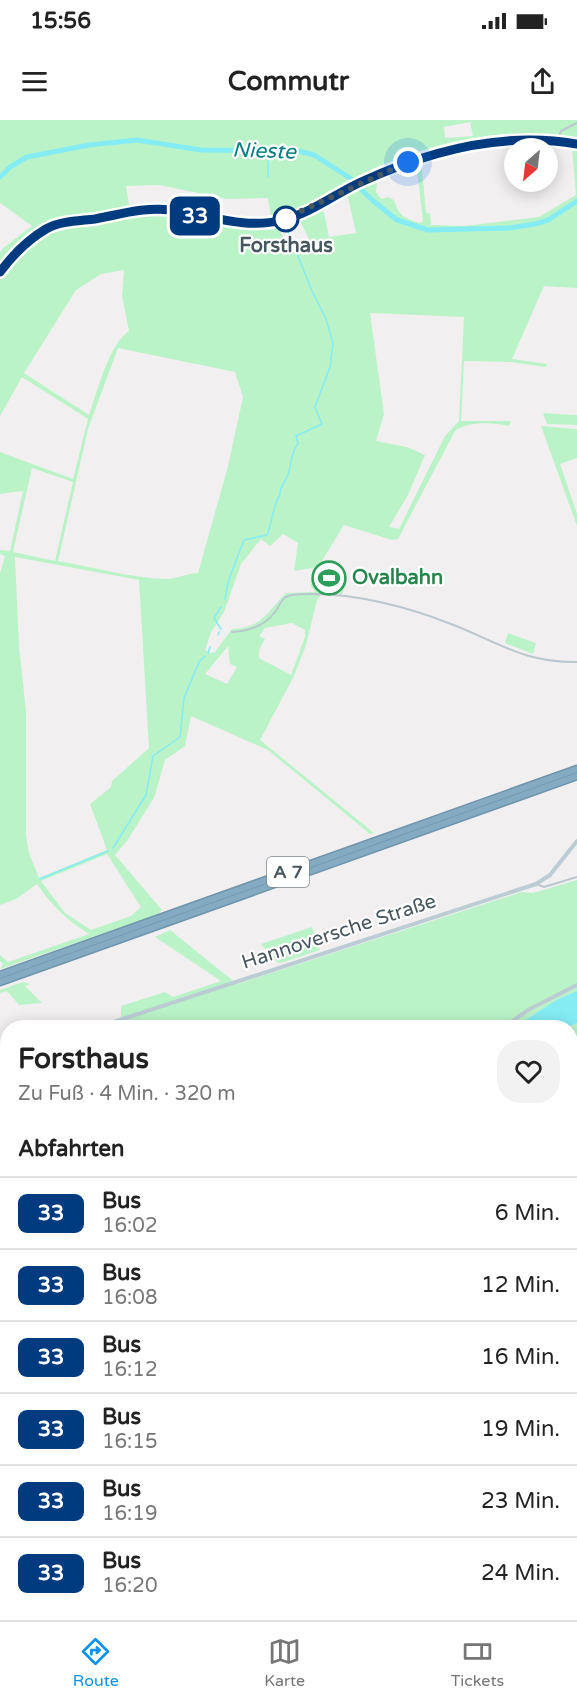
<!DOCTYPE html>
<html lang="de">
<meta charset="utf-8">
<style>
:root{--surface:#fff;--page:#f2f2f2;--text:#222;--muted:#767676;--line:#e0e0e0;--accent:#0b92f0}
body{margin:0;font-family:"Varela Round",sans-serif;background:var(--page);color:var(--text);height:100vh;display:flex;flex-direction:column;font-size:22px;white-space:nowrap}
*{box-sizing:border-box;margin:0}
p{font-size:20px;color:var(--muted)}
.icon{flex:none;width:33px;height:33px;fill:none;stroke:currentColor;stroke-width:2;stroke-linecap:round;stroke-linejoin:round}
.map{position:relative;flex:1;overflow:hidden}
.drawer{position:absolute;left:0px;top:900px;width:578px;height:600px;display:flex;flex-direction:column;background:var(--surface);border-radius:24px 24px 0 0;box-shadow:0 3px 15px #0003}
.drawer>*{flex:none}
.badge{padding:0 12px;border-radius:9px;font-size:21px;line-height:39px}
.needle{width:39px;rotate:208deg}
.fabs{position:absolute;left:504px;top:18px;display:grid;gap:12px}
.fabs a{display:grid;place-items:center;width:54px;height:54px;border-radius:50%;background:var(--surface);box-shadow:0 3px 15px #0003;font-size:30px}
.you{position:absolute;width:30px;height:30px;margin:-15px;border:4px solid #fff;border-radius:50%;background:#1a73e8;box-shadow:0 0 0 9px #1a73e833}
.map>.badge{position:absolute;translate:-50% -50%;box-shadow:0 0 0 3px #fff}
h2{padding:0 18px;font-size:22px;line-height:54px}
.round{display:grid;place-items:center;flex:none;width:63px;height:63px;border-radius:24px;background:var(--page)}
.headline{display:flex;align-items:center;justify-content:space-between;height:102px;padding:0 18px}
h1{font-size:28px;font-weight:700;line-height:45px}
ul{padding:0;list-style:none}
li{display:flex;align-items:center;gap:18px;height:72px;padding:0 18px;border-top:2px solid var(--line)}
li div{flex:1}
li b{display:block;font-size:22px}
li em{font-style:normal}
li .badge{min-width:66px;font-weight:700;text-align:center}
.status{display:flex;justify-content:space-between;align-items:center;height:42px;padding:0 30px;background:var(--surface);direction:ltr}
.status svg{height:16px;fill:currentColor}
header{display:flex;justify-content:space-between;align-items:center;height:78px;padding:0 18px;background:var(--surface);font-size:27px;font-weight:700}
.dock{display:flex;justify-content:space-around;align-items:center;height:84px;border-top:2px solid var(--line);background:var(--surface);font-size:16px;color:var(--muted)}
.dock a{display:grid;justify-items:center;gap:3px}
.dock .on{color:var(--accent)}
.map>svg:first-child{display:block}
.green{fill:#bbf3c8;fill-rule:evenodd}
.water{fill:#85ecf3}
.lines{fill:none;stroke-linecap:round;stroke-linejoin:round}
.stream{stroke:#85ecf3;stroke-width:1.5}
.river{stroke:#85ecf3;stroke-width:5}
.highway-casing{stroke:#6f96ae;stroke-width:9}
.street{stroke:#bac7ce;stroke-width:2}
.secondary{stroke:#bcccd5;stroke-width:4}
.highway{stroke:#84abc2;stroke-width:6}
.line-casing{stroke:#fff;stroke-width:14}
.line{stroke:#003b80;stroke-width:9}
.walk{stroke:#46575f;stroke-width:6;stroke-dasharray:0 10.8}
.stop-dot{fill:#fff;stroke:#003b80;stroke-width:3}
.labels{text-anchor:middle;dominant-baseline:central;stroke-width:4.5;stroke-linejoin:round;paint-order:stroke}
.shield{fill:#fff;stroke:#7e898f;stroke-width:1.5}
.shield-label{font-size:18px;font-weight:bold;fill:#46575f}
.stop-label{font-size:20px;font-weight:bold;fill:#46575f;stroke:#fff}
.leisure-label{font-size:20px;font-weight:bold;fill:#27864d;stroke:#fff;text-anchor:start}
.street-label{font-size:20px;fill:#46575f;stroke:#fff}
.water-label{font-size:21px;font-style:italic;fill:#067e84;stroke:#fff}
</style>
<div class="status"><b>15:56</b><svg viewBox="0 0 49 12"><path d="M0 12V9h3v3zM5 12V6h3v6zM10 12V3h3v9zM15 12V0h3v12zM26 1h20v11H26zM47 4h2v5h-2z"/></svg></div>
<header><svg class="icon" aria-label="menu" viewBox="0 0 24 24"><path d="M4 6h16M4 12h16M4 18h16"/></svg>Commutr<svg class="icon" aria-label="share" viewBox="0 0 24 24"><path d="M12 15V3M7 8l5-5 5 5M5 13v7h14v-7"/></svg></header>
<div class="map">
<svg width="577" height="1500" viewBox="0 0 577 1500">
<rect width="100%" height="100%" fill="#f2eff0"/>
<!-- green -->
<g class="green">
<path d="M0,0H577V168L544,166L512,239L547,244L546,247L511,242L464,241L461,301H511L509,306C494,302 467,301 455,311L398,419L392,420L344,405L318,447L294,451L298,423L283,414L270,426L261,419L241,444L224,492L211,512L205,530L211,533L215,532L232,509C261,509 267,492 286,473L315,472L311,466L313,449L345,452L346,465L342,474L323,472L317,480L306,525L294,556L260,620L374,713L370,714L268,630L191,596L185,626L165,640L154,678L127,721L115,735L162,790L157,795L0,849L3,844L0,841V835L8,842L89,814C67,800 52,786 37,764L16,779L0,785V453L5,436L0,434V430L10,431L23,371L0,374V332L73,359L88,299L22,257L0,296V133L3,128L32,106L0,83ZM470,2L473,16L445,18L444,7ZM557,23L572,26L576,75L539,97L464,106L431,105L430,94L426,92L421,40C464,25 512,24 557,23ZM416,42L423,101L420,103C404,98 399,96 394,80L388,77L381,79L376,72L377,62L382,58ZM159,65L227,79L268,78L271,97C238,102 208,91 175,86C160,83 145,84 129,85L126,66ZM348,77L356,113L329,117L323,88ZM299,99L311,123L300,128L289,129L278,106ZM124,150L122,176L129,211C109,224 97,272 89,295L24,253L76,170L101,154ZM370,193L464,197L459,301L445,316L399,409L389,407L408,375L425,335L407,327L376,321L384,294ZM118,228L235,252L243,277L228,346L198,453C187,453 177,459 166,459C130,458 93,447 58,441L88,309ZM32,348L73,362L55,441L13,432ZM15,437L139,460L149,628L112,661L111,667L90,684L107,730L39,758L29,733L26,715V591L19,526ZM292,503L305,510V517L291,555L259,538V530L265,519L259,516L265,508ZM228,526L230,544L237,547L227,564L205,554ZM107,734L141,787L131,796L91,810L65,793L41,761Z"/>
<polygon points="543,293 577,295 577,305 547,304"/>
<polygon points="541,306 577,309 577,338 560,344 577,394 577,406"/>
<polygon points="508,513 536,523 533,534 505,523"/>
<polygon points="577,760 577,871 556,880 515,907 121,908 121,886 165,872 173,877 221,861 155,817 170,810 237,864 522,772 533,773"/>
<polygon points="312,807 320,830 284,842 278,843 261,824"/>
<polygon points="23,862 30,864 25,866 42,883 19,885 7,871 0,873 0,870"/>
<polygon points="577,903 577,1238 570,1237 570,908 568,908"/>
<polygon points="0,1129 8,1133 7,1312 0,1311"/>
<polygon points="570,1404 577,1412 577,1500 360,1500 359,1493 570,1492"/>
<polygon points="231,1492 318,1493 319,1500 316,1500 315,1496 310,1497 310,1500 230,1500"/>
</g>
<!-- water -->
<polygon class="water" points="577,871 577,903 568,907 515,907 556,880"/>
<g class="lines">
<!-- stream -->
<g class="stream">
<polyline points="268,30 268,57"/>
<path d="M225,479L229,459L244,420L267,415C272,404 274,381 280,375C279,367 284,365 287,357C292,346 290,333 298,324L296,316L322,304L315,287L330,247L333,223L326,199L312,171L288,111"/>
<polyline points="221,509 214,498 221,487"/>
<polyline points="218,515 219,512"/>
<polyline points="208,533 210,527"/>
<polyline points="113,728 146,675 153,636 180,617 184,578 199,542 205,536"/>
<polyline points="40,759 108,731"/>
<polyline points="0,1248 8,1246"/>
</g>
<!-- river -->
<polyline class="river" points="0,57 10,47 27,37 89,25 137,20 201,30 298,31 314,35 350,58 372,80 397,100 428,110 509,108 535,104 548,100 577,81"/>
<defs>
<g id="highway">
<polyline points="0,855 577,649"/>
<polyline points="0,862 577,656"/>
</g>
</defs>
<!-- highway casing -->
<use href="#highway" class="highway-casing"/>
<!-- street -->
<g class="street">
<polyline points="557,21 561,11 577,3"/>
<path d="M232,512C248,511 264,507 275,492C279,487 280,481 286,477C291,474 302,474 308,474C355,473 408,487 451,504C498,522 524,543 577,542"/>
<polyline points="536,764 544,767 577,757"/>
</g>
<!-- secondary -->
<g class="secondary">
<path d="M0,152C12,136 29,119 46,109C60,101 79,101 95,99C122,94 143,87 171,90C212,96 241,110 283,100C311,93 335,74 361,62C427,31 503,11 577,24"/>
<polyline points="95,908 536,764 550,755 577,721"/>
<polyline points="503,908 528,890 577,865"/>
<polyline points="570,937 577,933"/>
<polyline points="0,955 8,951"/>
<polyline points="312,1492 313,1500"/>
<polyline points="383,1492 385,1500"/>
</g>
<!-- highway -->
<use href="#highway" class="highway"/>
</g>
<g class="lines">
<defs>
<path id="line" d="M0,152C12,136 29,119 46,109C60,101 79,101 95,99C122,94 143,87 171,90C210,95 243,110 283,100C311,93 335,74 361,62C428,31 503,11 577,24"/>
</defs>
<!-- line casing -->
<use href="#line" class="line-casing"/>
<!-- line -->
<use href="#line" class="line"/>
<!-- walk -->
<polyline class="walk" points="286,99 284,99 408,42"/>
</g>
<!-- icons -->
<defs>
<symbol id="stadium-ring" viewBox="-11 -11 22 22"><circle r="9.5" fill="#fff" stroke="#2e9e5b" stroke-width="1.5"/><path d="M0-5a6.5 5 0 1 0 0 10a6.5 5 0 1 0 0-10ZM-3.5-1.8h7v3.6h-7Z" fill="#2e9e5b"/></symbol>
</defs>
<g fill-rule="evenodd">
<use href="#stadium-ring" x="310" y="439" width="38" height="38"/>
</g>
<!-- markers -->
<circle class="stop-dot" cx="286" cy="99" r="12"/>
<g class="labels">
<!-- shield labels -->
<rect class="shield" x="267" y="737" width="42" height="30" rx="4.5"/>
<g class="shield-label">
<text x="288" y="752">A 7</text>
</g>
<!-- stop labels -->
<g class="stop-label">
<text x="286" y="126">Forsthaus</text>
</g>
<!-- leisure labels -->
<g class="leisure-label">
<text x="352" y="458">Ovalbahn</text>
</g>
<!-- street labels -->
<g class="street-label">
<text transform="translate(339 812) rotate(-18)">Hannoversche Straße</text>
</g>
<!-- water labels -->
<g class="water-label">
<text transform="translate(264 31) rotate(2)">Nieste</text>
</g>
</g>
</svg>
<div class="fabs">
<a><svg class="needle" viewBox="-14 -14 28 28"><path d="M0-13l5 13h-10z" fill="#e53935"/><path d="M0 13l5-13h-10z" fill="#767676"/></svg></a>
</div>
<div class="you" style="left:408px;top:42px"></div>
<b class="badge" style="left:195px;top:96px;background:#003b80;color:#fff">33</b>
<section class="drawer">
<div class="headline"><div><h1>Forsthaus</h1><p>Zu Fuß · 4 Min. · 320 m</p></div><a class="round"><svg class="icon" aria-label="heart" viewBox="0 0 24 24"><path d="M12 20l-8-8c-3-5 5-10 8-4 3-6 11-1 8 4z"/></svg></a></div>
<h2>Abfahrten</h2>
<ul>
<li><span class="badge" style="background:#003b80;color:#fff">33</span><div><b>Bus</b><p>16:02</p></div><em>6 Min.</em></li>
<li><span class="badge" style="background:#003b80;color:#fff">33</span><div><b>Bus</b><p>16:08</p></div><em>12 Min.</em></li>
<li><span class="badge" style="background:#003b80;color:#fff">33</span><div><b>Bus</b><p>16:12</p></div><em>16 Min.</em></li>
<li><span class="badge" style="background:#003b80;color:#fff">33</span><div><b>Bus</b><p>16:15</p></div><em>19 Min.</em></li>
<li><span class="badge" style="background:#003b80;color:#fff">33</span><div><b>Bus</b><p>16:19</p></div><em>23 Min.</em></li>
<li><span class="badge" style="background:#003b80;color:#fff">33</span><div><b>Bus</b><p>16:20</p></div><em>24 Min.</em></li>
</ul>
</section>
</div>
<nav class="dock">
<a class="on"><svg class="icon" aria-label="directions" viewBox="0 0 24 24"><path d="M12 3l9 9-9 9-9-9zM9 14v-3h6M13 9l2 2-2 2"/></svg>Route</a>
<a><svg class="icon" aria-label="map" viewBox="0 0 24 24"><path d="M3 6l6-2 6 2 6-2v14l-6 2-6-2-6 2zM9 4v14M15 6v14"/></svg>Karte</a>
<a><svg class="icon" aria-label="tickets" viewBox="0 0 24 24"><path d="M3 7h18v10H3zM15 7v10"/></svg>Tickets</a>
</nav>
